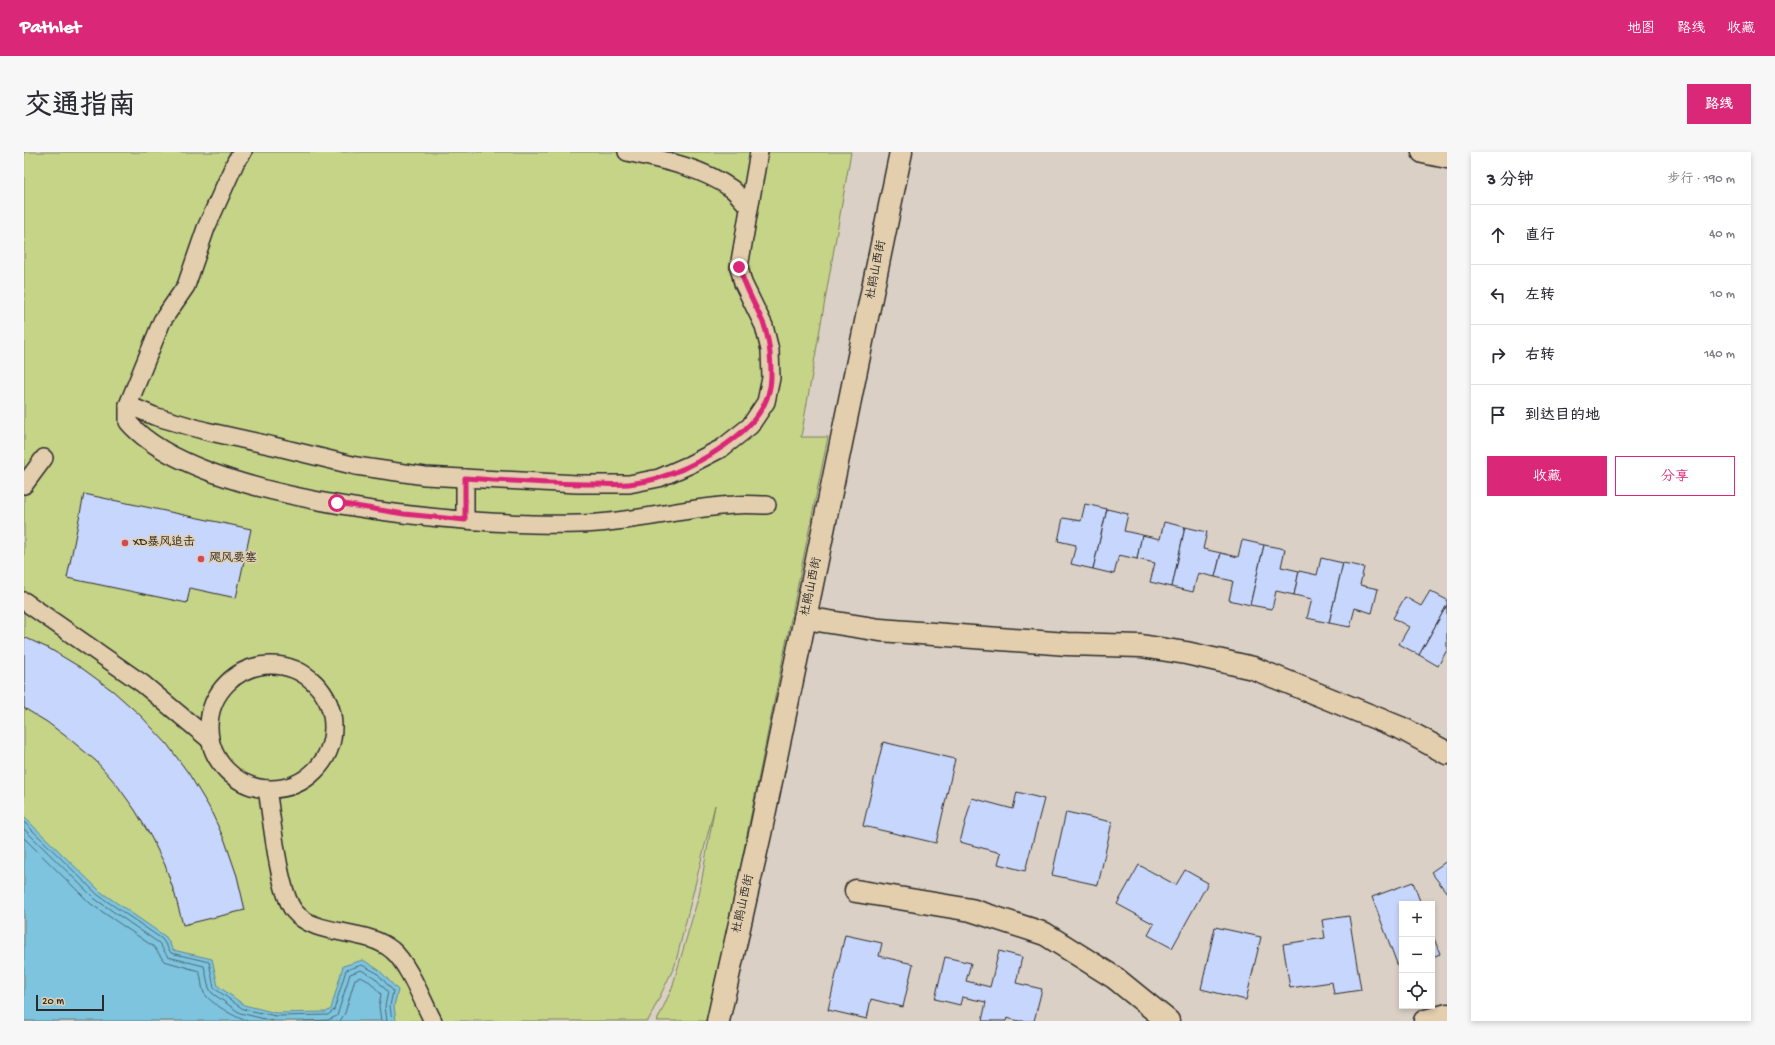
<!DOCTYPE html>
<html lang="zh">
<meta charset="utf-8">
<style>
body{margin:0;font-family:"Gochi Hand","LXGW WenKai TC",sans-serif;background:#f7f7f7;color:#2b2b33}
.controls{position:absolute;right:12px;bottom:12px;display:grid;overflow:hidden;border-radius:0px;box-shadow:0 2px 6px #0003}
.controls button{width:36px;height:36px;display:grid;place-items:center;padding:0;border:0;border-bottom:1px solid #e1e1e2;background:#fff;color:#2b2b33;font:20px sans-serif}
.scale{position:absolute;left:12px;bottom:10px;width:68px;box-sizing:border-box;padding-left:4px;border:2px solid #2b2b2b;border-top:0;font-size:11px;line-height:14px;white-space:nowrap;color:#2b2b2b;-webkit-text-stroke:3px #e3cead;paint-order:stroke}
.stop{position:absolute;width:12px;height:12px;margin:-9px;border:3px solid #db2777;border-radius:50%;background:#fff}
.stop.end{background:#db2777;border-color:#fff;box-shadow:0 1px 4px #0008}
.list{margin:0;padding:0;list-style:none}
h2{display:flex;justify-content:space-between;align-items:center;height:52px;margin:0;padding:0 16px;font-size:17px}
h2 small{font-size:13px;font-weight:400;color:#7c7c81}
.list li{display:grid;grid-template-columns:26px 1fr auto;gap:12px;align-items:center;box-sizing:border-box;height:60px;padding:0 16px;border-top:1px solid #e1e1e2}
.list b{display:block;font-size:15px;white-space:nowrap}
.list em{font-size:13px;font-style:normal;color:#7c7c81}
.actions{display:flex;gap:8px;padding:12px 16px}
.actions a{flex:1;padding:9px 0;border:1px solid #db2777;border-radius:0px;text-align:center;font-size:14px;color:#db2777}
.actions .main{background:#db2777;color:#fff}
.icon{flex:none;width:22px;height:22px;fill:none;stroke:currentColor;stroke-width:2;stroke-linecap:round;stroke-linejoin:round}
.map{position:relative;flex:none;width:1423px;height:869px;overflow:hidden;border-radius:0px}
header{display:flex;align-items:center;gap:24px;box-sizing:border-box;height:56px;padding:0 20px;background:#db2777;color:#fff}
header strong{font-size:19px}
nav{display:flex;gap:22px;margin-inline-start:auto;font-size:14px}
.intro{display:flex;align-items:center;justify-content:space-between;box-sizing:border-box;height:96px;padding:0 24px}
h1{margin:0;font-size:28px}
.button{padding:10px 18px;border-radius:0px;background:#db2777;color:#fff;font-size:14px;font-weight:700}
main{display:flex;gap:24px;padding:0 24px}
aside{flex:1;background:#fff;border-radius:0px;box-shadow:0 2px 6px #0003}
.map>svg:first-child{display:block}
.green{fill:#c6d488;stroke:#78805a}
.water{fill:#7ec4df;stroke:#5d8797}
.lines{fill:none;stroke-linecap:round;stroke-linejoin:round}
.shore{stroke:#4c6873;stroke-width:1}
.building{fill:#c7d6fd;stroke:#2b2b2b}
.pedestrian-casing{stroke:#2b2b2b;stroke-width:20}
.minor-casing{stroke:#2b2b2b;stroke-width:25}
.tertiary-casing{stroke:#2b2b2b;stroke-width:25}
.pedestrian{stroke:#e3cead;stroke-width:17}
.minor{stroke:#e3cead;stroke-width:22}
.tertiary{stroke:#e3cead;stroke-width:22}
.route{stroke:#db2777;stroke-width:5}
.poi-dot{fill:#d1495b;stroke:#e3cead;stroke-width:1.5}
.labels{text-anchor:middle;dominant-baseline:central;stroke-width:3;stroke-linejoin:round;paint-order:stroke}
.street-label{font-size:12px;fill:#2b2b2b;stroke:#e3cead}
.poi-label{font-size:12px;fill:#2b2b2b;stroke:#e3cead;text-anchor:start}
</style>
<header>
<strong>Pathlet</strong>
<nav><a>地图</a><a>路线</a><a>收藏</a></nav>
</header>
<div class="intro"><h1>交通指南</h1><a class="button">路线</a></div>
<main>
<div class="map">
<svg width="1423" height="869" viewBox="0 0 1423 869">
<rect width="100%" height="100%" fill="#dbd0c5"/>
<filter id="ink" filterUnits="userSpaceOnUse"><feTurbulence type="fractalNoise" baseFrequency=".025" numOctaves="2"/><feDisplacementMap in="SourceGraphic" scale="8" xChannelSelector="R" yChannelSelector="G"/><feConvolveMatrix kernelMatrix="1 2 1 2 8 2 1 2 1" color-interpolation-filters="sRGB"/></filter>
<g filter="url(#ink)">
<polygon class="green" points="0,0 827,0 777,285 804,285 685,869 633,869 648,836 675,743 691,653 651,813 624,869 0,869"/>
<polygon class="water" points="0,665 77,740 142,785 149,798 188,807 194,834 220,853 252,861 302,860 307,857 319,814 339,808 355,818 374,838 370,854 372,869 0,869"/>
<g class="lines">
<g class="shore">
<polyline points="0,670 74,743 138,787 147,801 185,810 190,836 219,857 252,864 304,863 310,858 322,818 338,813 353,821 369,839 366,854 368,869"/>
<polyline points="0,677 71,747 135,791 144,805 180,814 185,836 188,841 216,861 249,869"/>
<path d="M0 686 67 752 130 795 140 809 175 819C178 826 177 835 180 841 186 851 212 866 223 869"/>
<polyline points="280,869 304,868 313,864 326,822 337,818 350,825 364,840 361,854 363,869"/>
<polyline points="316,869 321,861 331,827 337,825 346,830 357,842 355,854 357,869"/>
</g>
</g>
<g class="building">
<polygon points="60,342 227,377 212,446 166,436 163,451 43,426"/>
<polygon points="1061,352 1083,357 1069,417 1047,412 1052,393 1034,389 1039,366 1057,369"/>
<polygon points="1083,357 1104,362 1100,379 1118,383 1113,407 1095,403 1090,422 1069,417"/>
<polygon points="1140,370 1161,375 1148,435 1126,430 1131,411 1113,407 1118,383 1136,387"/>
<polygon points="1161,375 1183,380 1179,397 1197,401 1191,425 1174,421 1169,440 1148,435"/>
<polygon points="1218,388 1240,393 1226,453 1205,448 1209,429 1191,425 1197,401 1214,405"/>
<polygon points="1240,393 1261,397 1257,415 1275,419 1270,443 1252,439 1248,457 1226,453"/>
<polygon points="1297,406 1319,411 1305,471 1283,466 1288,447 1270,443 1275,419 1293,423"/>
<polygon points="1319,411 1340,415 1336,433 1354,437 1348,461 1331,456 1326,475 1305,471"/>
<polygon points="1406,439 1423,448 1423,453 1395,503 1375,492 1385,475 1369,466 1381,445 1397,454"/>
<polygon points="1423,453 1423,498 1414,514 1395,503"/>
<polygon points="0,485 26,497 59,517 89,539 117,564 143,592 165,622 185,655 201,689 213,724 221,758 159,773 151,743 141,713 127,685 111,658 93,633 72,609 48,589 23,570 0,556"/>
<polygon points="859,590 931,607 912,691 839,674"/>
<polygon points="993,640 1020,647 1001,719 974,712 977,701 936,690 948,646 989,657"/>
<polygon points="1042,660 1088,670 1074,733 1028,723"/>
<polygon points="1423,709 1423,741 1407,720"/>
<polygon points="1115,713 1152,733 1161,718 1184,731 1148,796 1124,783 1130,772 1093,752"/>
<polygon points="1389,730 1397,752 1378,752 1378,816 1375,817 1348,745"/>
<polygon points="1325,764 1337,838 1310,842 1308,830 1266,836 1259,792 1301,786 1298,768"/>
<polygon points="1191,775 1237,785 1222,848 1177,837"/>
<polygon points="1408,781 1416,802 1408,805"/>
<polygon points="821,783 858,791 855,804 889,812 879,855 847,847 843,867 804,858"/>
<polygon points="975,799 998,805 992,831 1018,837 1010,869 995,869 983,866 982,869 958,869 962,850 938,845 936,853 911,847 921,805 947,811 942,829 966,835"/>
</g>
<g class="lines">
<g class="pedestrian-casing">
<g id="pedestrian">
<path d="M219 0 212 9 182 76 162 134 138 169 104 253V270C174 352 449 375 555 372 607 371 658 356 710 353 721 352 732 353 743 353"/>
<path d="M603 0C639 8 677 15 708 37 714 42 719 49 725 55"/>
<polyline points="104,253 130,264 182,279 254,295 332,314 401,324 553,332 605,332 635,326 665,313 698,296 726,274 742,250 747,226 746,198 740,174 719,131 715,115 735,0"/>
<polyline points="441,326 441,368"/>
<polyline points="0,333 20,306"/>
<polyline points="0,449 119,532 186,588"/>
<circle cx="247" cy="575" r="62"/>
<path d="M243 637C248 666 254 738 270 759 292 786 341 775 368 798 384 811 399 850 409 869"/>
</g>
</g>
<g class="minor-casing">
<g id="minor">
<polyline points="1399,0 1423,5"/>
<polyline points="781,466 856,478 1043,492 1117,494 1162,501 1229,516 1379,577 1423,601"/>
<polyline points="832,739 947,758 1021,782 1091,826 1144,869"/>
<polyline points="1401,869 1423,863"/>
</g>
</g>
<g class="tertiary-casing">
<polyline id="tertiary" points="694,869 736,682 781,466 877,0"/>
</g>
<use href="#pedestrian" class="pedestrian"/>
<use href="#minor" class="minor"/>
<use href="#tertiary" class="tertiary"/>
</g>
</g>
<g class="lines" filter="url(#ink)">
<path class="route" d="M313 351 380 362 441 368V326C484 329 526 332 569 332 581 332 593 333 605 332 643 328 683 308 712 285 731 270 747 249 747 224 747 208 746 189 740 173 732 153 721 136 715 115"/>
</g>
<g class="poi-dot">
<circle cx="101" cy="391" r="4"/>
<circle cx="177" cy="407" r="4"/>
</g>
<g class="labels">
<g class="street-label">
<text transform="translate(853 118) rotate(-79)">杜鹃山西街</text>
<text transform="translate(788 435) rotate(-78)">杜鹃山西街</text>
<text transform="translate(720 752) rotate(-77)">杜鹃山西街</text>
</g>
<g class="poi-label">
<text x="109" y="391">XD暴风追击</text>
<text x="185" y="407">飓风要塞</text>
</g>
</g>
</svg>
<div class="controls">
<button>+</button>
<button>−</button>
<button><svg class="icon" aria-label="locate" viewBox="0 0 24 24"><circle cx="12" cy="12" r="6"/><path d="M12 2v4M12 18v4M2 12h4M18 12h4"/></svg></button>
</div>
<div class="scale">20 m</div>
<div class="stop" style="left:313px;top:351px"></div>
<div class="stop end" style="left:715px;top:115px"></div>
</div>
<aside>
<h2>3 分钟<small>步行 · 190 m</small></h2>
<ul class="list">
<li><svg class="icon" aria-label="ahead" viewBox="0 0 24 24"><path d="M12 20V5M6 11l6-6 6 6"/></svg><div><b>直行</b></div><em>40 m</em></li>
<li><svg class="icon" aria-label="left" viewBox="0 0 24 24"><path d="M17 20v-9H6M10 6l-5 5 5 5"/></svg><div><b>左转</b></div><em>10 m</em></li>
<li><svg class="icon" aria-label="right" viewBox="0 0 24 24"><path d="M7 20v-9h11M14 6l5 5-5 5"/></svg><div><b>右转</b></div><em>140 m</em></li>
<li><svg class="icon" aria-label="arrive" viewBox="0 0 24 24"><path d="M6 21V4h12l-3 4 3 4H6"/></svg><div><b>到达目的地</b></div></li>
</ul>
<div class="actions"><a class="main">收藏</a><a>分享</a></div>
</aside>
</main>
